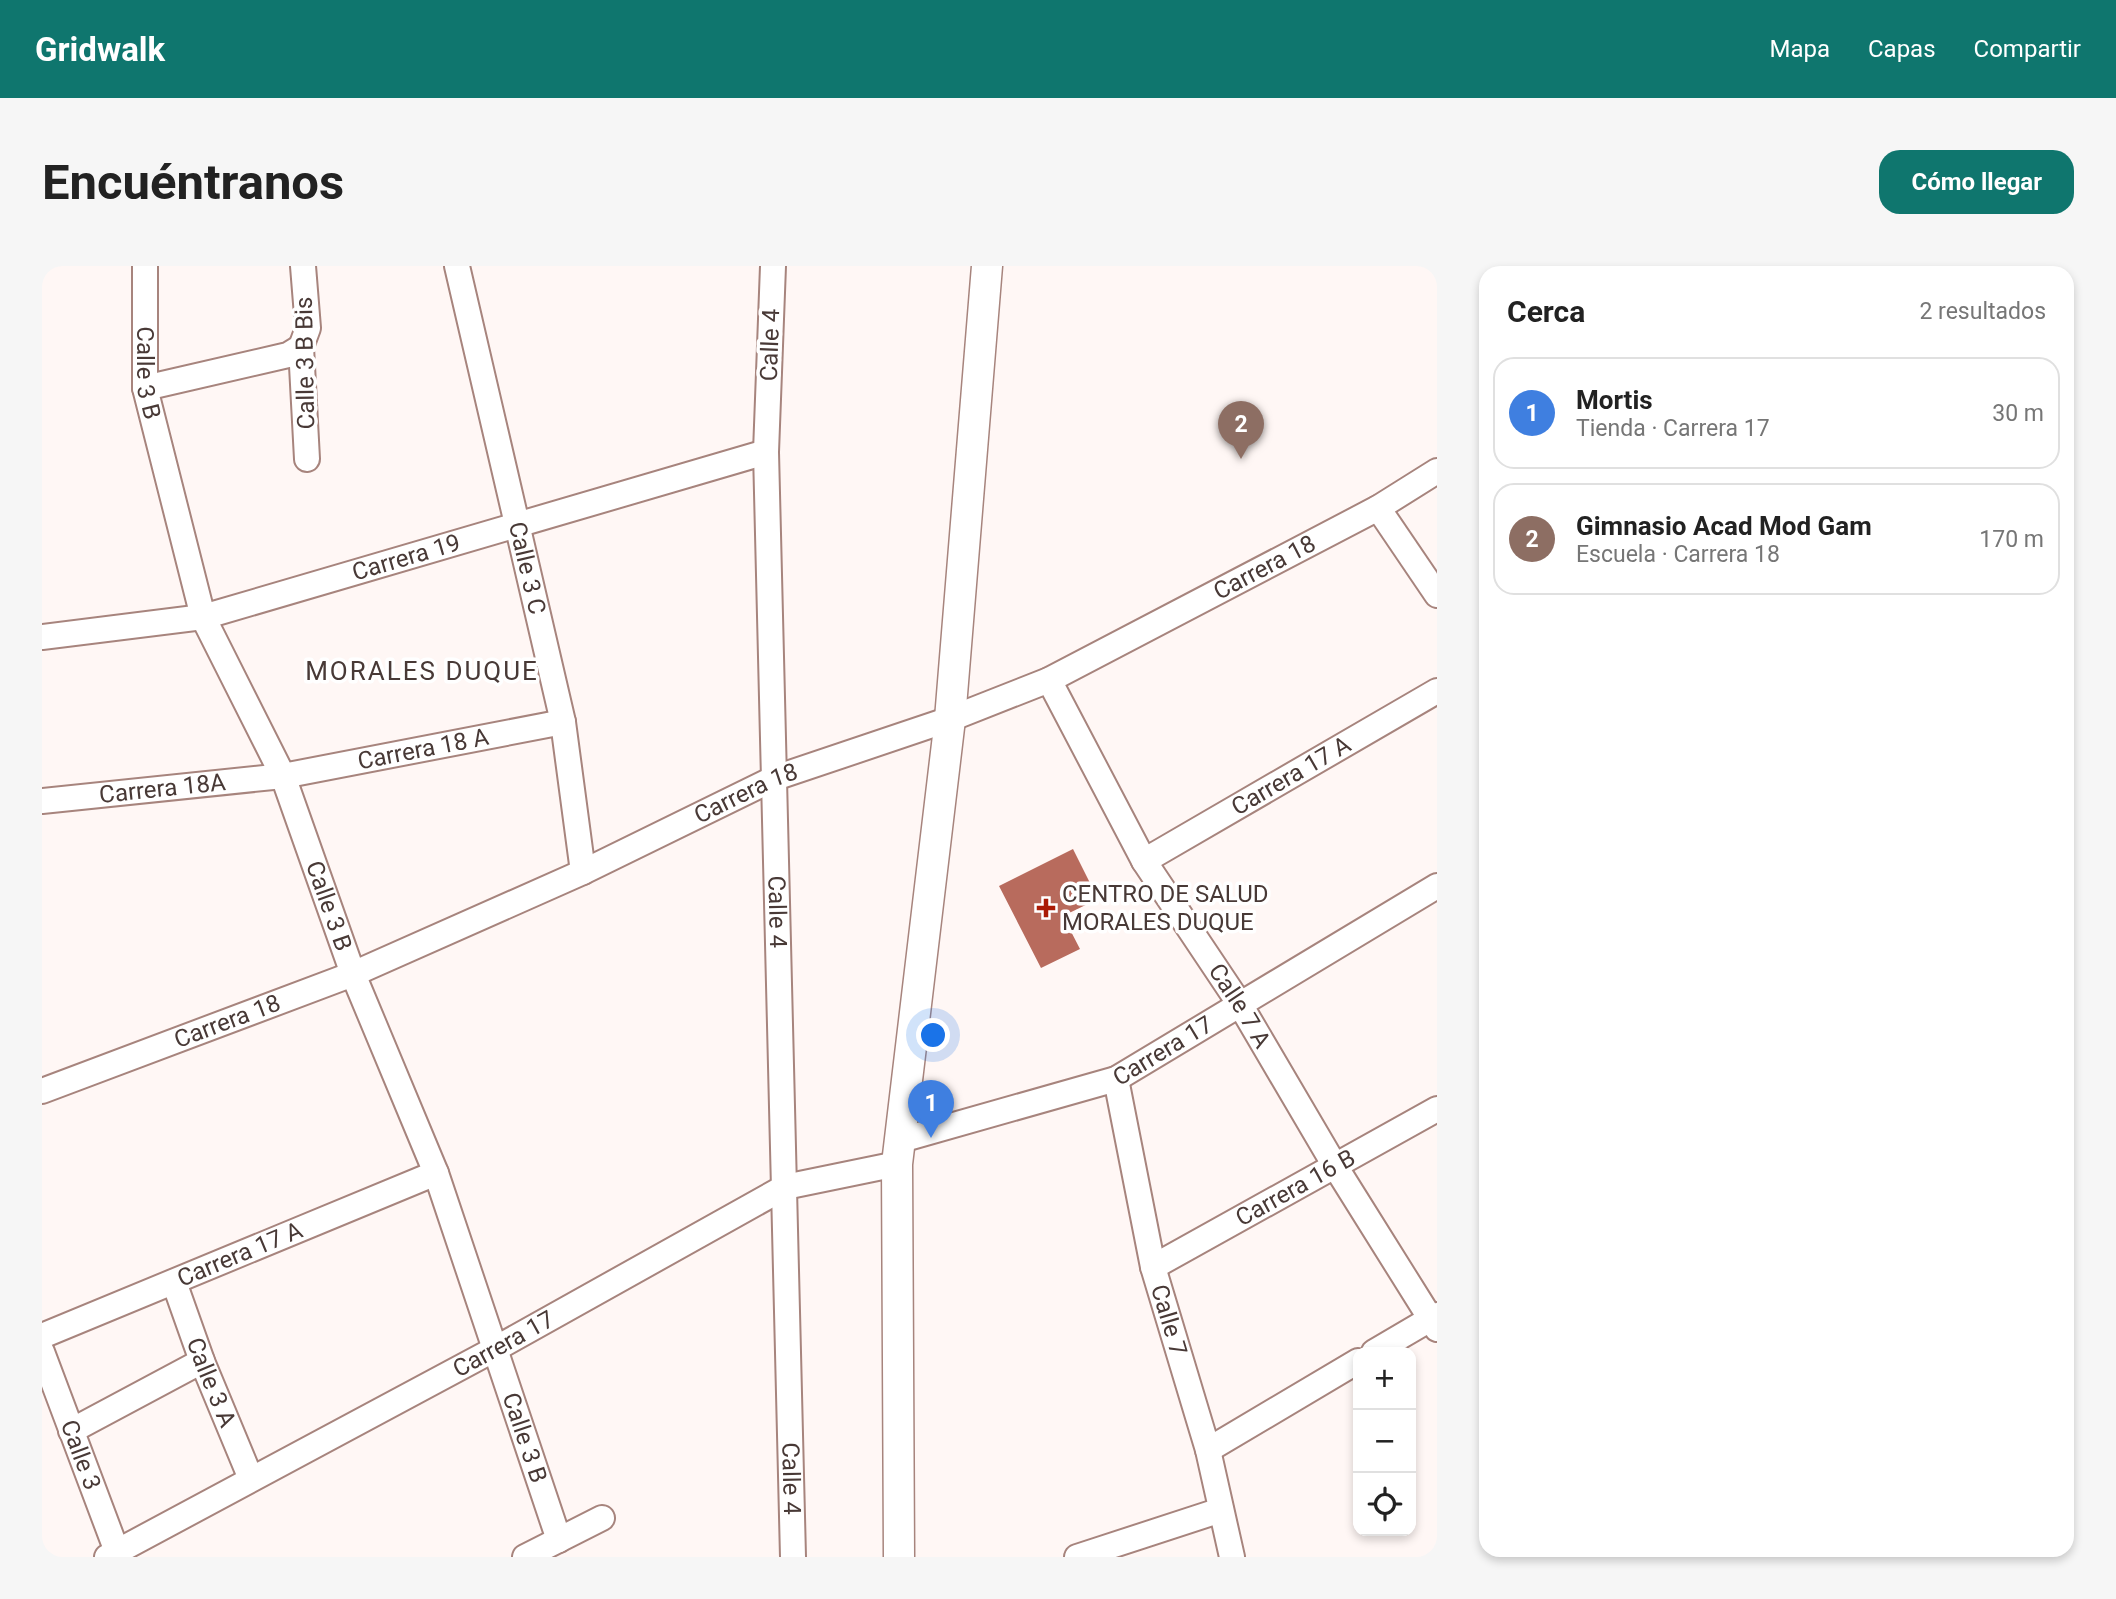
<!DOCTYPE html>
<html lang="es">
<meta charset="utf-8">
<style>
body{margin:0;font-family:Roboto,sans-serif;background:#f6f6f6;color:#222}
.controls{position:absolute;right:21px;bottom:21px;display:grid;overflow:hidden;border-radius:14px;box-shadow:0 4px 10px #0003}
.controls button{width:63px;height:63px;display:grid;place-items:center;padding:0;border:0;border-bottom:2px solid #e0e0e0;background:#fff;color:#222;font:35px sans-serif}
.you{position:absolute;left:892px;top:770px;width:24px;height:24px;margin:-18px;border:5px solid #fff;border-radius:50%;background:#1a73e8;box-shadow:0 0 0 10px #1a73e833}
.badge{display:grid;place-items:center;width:46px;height:46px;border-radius:50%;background:#0f766e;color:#fff;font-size:23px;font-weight:700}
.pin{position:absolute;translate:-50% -58px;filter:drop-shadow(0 2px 4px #0008)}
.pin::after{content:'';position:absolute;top:37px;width:24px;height:21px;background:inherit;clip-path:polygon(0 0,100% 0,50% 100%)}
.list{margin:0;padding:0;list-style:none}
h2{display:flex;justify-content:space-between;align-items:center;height:91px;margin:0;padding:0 28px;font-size:30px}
h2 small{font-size:23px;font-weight:400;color:#767676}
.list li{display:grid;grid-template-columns:46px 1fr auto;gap:21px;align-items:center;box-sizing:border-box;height:112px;margin:0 14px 14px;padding:0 14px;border:2px solid #e0e0e0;border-radius:21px}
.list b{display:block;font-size:26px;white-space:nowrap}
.list p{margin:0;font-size:23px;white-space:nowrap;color:#767676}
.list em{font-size:23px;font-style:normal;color:#767676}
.icon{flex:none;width:38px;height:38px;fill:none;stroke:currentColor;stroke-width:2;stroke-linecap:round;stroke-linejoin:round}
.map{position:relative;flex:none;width:1395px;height:1291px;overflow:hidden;border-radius:21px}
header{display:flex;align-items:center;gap:42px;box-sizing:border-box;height:98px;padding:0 35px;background:#0f766e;color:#fff}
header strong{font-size:33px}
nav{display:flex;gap:38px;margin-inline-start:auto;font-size:24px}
.intro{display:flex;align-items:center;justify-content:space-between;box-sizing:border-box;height:168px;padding:0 42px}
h1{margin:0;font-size:49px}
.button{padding:18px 32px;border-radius:21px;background:#0f766e;color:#fff;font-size:24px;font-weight:700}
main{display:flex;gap:42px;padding:0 42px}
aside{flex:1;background:#fff;border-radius:21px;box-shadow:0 4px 10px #0003}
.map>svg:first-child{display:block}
.building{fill:#b86b5d}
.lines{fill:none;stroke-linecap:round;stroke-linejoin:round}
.minor-casing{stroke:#a7847d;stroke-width:28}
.tertiary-casing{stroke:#a7847d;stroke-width:33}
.minor{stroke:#fff;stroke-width:24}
.tertiary{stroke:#fff;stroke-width:30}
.poi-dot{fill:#aa1b06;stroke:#fff;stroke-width:2.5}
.labels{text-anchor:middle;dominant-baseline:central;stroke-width:7;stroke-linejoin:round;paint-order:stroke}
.street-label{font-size:24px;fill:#483936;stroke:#fff}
.poi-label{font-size:24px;fill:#483936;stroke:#fff;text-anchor:start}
.neighbourhood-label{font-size:26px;letter-spacing:2px;fill:#483936;stroke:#fff}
</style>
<header>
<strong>Gridwalk</strong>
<nav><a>Mapa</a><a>Capas</a><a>Compartir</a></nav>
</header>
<div class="intro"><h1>Encuéntranos</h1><a class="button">Cómo llegar</a></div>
<main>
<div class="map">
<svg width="1395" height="1291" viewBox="0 0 1395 1291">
<rect width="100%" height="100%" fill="#fff7f5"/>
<polygon class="building" points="1031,583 1056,633 1021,650 1038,683 999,702 957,620"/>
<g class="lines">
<g class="minor-casing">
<g id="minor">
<path id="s1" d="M103 0V122L161 351 241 510 311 708 394 907 517 1274"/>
<polyline points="261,0 266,62 259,81 265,193"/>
<path id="s2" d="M415 0 521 456 541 606"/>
<path id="s3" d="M731 0 724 186 751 1291"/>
<polyline points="103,122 246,89 259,81"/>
<polyline points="1336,242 1395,329"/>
<path id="s4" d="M0 371 161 351 724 186"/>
<path id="s5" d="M1007 414 1102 595 1199 740 1293 900 1395 1063"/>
<path id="s6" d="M0 535 241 510 521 456"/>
<path id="s7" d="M1102 595 1395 425"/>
<path id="s8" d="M1074 813 1111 1001 1166 1184 1190 1291"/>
<path id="s9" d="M0 825 311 708 541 606 733 512 908 453 1007 414 1336 242 1395 205"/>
<path id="s10" d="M859 874 1074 813 1395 620"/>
<path id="s11" d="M1111 1001 1395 843"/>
<path id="s12" d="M132 1016 160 1095 209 1213"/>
<path id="s13" d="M0 1070 394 907"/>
<path id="s14" d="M0 1086 77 1291"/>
<polyline points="1332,1086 1395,1049"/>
<polyline points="29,1165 160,1095"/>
<polyline points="1166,1184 1316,1095"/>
<path id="s15" d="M65 1291 453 1083 743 921 855 898"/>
<polyline points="483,1291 560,1252"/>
<polyline points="1035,1291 1179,1244"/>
</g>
</g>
<g class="tertiary-casing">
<polyline id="tertiary" points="857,1291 855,898 908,453 945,0"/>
</g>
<use href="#minor" class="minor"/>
<use href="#tertiary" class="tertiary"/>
</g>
<path class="poi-dot" d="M1000.5 631.5h7v7h7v7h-7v7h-7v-7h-7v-7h7z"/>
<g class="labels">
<g class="street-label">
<text transform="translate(728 79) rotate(-88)">Calle 4</text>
<text transform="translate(263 97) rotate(-91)">Calle 3 B Bis</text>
<text stroke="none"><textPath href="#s1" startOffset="107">Calle 3 B</textPath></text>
<text stroke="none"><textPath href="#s4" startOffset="374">Carrera 19</textPath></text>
<text stroke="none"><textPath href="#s2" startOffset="310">Calle 3 C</textPath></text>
<text stroke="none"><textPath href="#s9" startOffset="1332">Carrera 18</textPath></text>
<text stroke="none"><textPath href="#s6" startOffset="385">Carrera 18 A</textPath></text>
<text stroke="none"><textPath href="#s7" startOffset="170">Carrera 17 A</textPath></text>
<text stroke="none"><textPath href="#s6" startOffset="121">Carrera 18A</textPath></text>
<text stroke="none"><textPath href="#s9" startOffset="765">Carrera 18</textPath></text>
<text stroke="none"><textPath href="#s1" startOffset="674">Calle 3 B</textPath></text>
<text stroke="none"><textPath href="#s3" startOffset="646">Calle 4</textPath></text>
<text stroke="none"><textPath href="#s5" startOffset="378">Calle 7 A</textPath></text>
<text stroke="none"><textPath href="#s9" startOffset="198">Carrera 18</textPath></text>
<text stroke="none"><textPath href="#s10" startOffset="278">Carrera 17</textPath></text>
<text stroke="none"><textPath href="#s11" startOffset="163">Carrera 16 B</textPath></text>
<text stroke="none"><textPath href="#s13" startOffset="214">Carrera 17 A</textPath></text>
<text stroke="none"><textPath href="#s8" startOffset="247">Calle 7</textPath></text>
<text stroke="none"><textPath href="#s15" startOffset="450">Carrera 17</textPath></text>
<text stroke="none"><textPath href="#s12" startOffset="107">Calle 3 A</textPath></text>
<text stroke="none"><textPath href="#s1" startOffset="1241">Calle 3 B</textPath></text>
<text stroke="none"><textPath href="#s14" startOffset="110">Calle 3</textPath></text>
<text stroke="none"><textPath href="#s3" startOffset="1213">Calle 4</textPath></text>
</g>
<g class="poi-label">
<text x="1020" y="628">CENTRO DE SALUD<tspan x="1020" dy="28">MORALES DUQUE</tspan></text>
</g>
<g class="neighbourhood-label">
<text x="380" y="405">MORALES DUQUE</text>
</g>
</g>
</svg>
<div class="controls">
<button>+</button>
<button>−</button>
<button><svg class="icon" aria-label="locate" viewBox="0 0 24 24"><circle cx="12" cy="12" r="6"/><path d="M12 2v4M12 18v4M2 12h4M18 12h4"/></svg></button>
</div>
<div class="you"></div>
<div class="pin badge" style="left:889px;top:872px;background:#3f7fe0">1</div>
<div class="pin badge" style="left:1199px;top:193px;background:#8d6e63">2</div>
</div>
<aside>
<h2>Cerca<small>2 resultados</small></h2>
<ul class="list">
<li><span class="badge" style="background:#3f7fe0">1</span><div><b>Mortis</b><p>Tienda · Carrera 17</p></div><em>30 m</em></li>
<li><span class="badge" style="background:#8d6e63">2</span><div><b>Gimnasio Acad Mod Gam</b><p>Escuela · Carrera 18</p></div><em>170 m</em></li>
</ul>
</aside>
</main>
